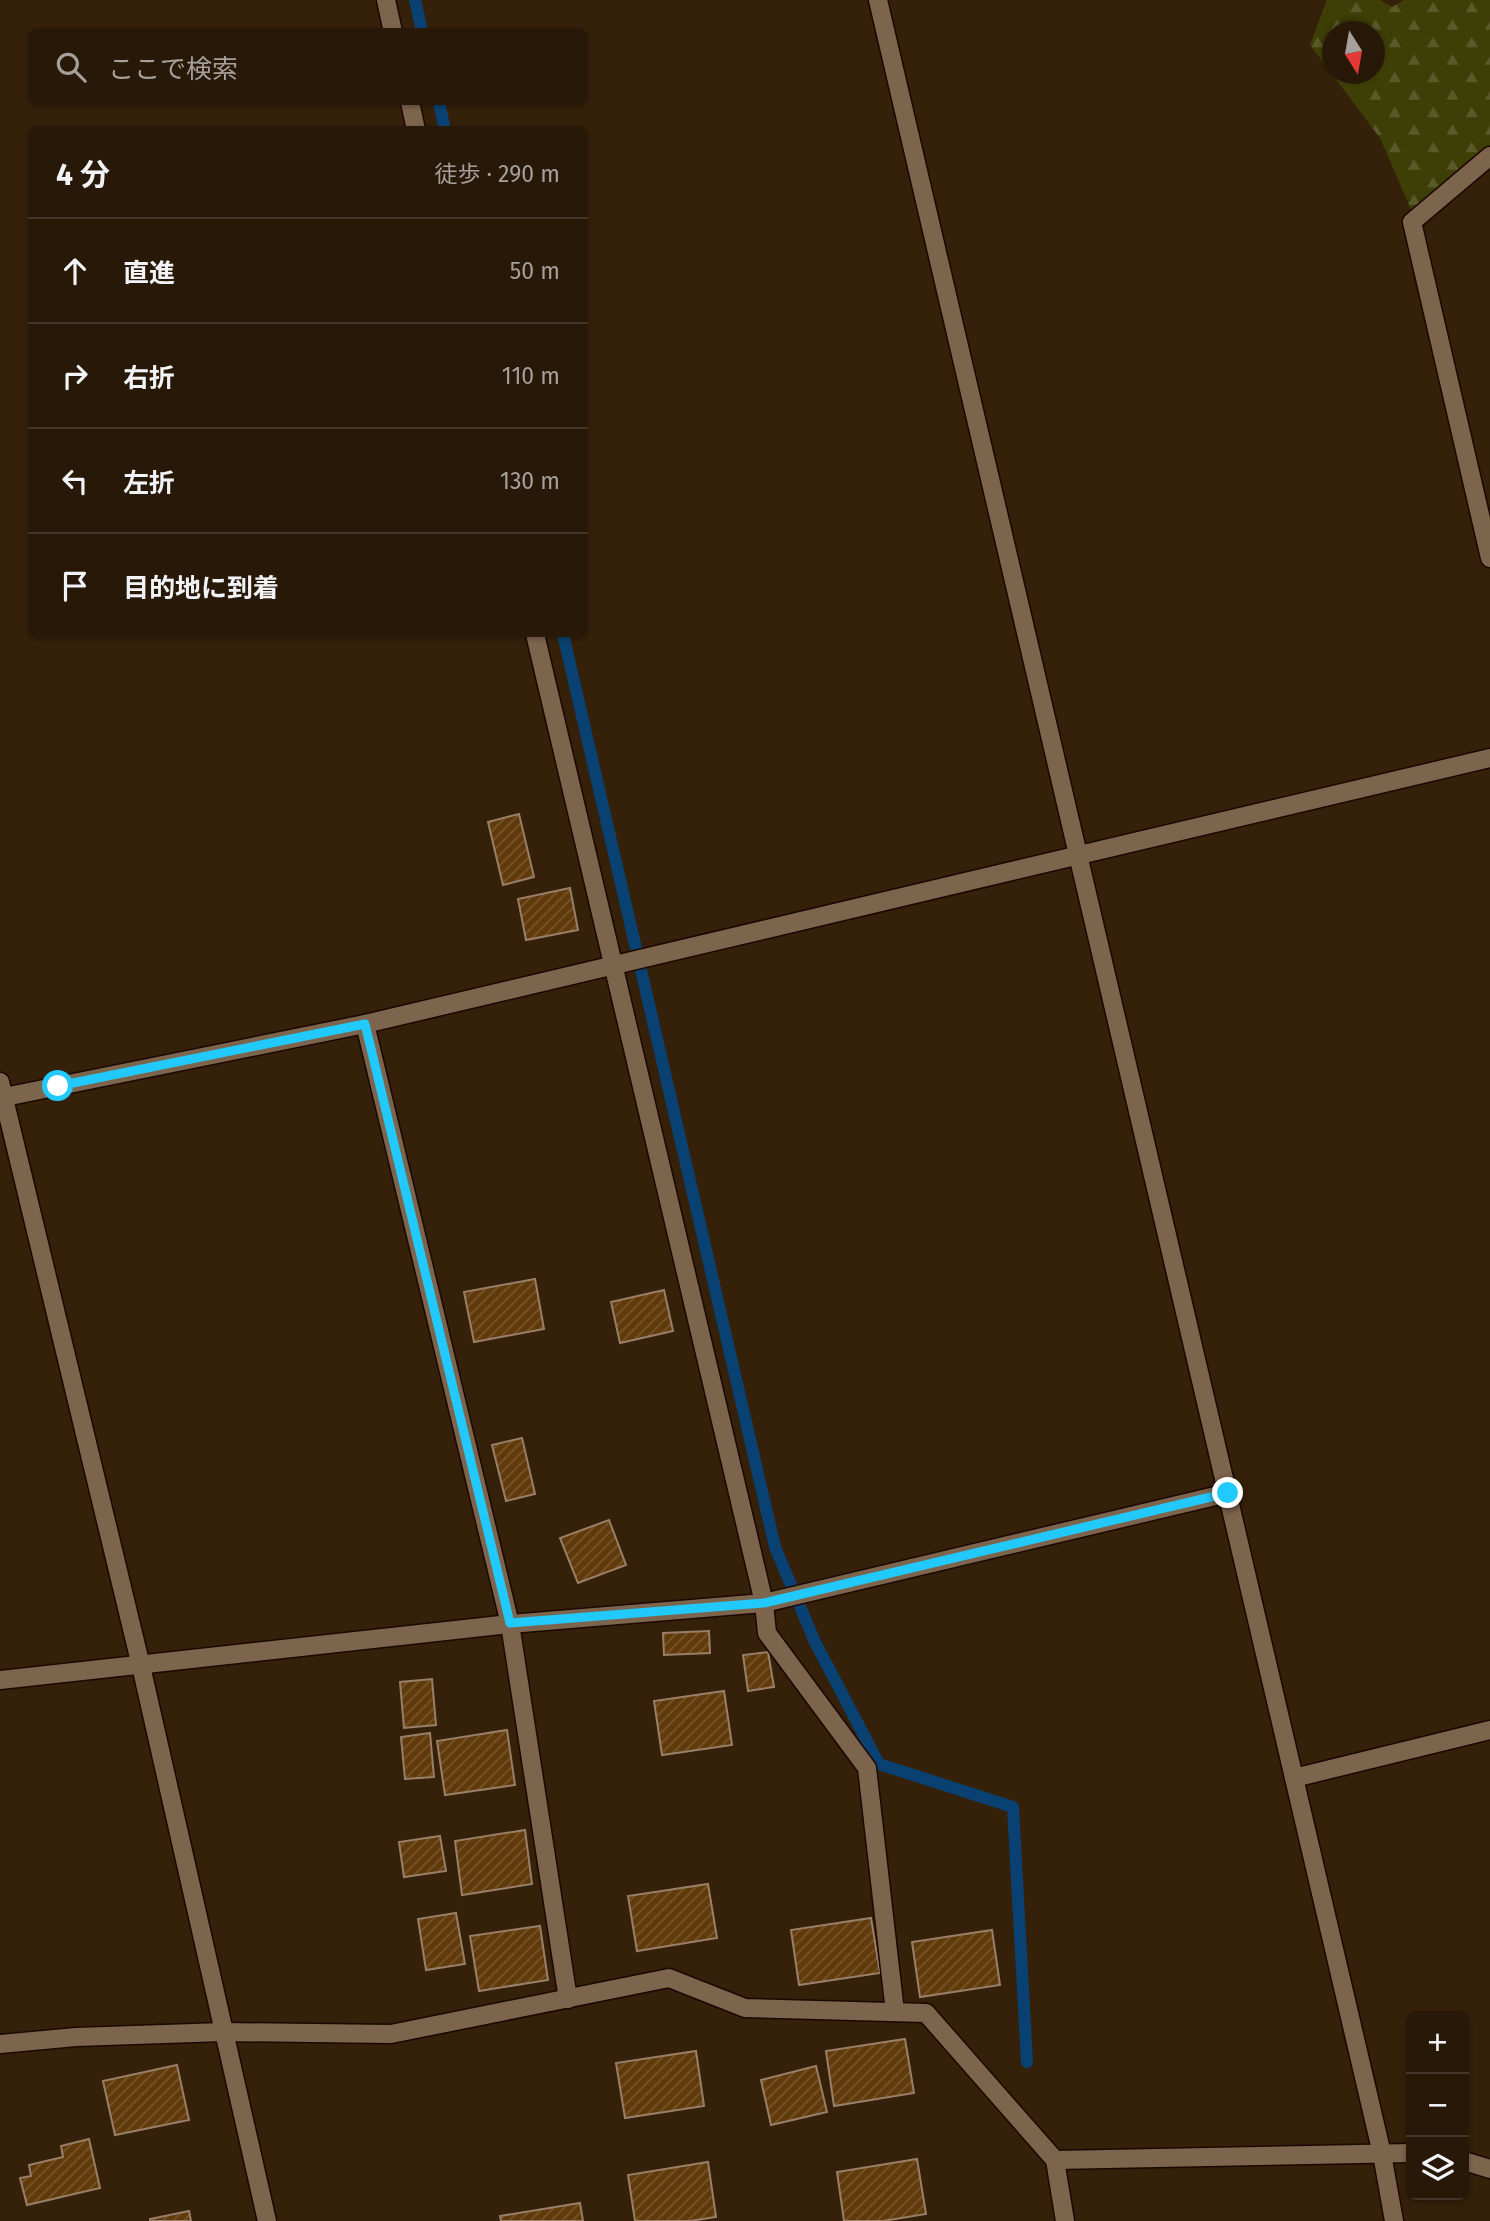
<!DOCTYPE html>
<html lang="ja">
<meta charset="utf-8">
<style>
body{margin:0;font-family:"Fira Sans","Noto Sans JP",sans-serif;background:#302112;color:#f1f3f6}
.controls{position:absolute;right:21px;bottom:21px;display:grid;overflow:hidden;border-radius:10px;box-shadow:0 2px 5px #0004}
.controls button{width:63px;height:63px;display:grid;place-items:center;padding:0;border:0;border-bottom:2px solid #443729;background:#281808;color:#f1f3f6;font:35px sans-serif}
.compass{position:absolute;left:1322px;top:21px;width:63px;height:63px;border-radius:50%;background:#281808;box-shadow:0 2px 5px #0004;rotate:169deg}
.stop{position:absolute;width:21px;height:21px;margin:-16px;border:5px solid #21c9fd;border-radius:50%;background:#fff}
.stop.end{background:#21c9fd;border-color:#fff;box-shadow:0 2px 7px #0008}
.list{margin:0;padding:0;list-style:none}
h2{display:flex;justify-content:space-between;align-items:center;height:91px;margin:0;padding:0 28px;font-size:30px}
h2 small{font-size:23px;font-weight:400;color:#a5a09c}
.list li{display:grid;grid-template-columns:46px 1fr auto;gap:21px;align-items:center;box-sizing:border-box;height:105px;padding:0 28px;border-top:2px solid #443729}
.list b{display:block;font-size:26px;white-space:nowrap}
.list em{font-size:23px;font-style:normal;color:#a5a09c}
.icon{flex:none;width:38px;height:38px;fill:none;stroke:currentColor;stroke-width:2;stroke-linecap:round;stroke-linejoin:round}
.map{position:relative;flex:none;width:1490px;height:2221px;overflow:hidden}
.search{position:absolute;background:#281808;box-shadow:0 2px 5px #0004;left:28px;top:28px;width:560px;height:77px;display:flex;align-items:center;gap:18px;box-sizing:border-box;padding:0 24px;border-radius:10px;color:#a5a09c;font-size:26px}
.panel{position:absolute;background:#281808;box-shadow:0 2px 5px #0004;left:28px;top:126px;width:560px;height:511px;border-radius:10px}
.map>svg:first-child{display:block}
.forest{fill:url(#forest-firs);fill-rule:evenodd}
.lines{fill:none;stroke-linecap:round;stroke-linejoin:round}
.stream{stroke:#094272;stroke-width:12}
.building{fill:url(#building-hatch);stroke:#997f67;stroke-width:2}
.street-casing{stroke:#1c0800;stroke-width:21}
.secondary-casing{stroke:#1c0800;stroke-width:21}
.street{stroke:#7d644d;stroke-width:18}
.secondary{stroke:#7d644d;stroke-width:18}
.route{stroke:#21c9fd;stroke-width:9}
</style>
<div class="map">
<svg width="1490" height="2221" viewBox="0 0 1490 2221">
<defs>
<pattern id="forest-firs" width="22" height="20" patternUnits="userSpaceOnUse" patternTransform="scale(1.75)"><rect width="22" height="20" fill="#3e3e07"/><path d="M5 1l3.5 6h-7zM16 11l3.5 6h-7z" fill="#5a592a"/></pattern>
<pattern id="building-hatch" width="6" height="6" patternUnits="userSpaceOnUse" patternTransform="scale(1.75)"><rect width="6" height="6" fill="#603a0a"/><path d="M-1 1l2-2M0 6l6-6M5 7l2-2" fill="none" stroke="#76552c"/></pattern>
</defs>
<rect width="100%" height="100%" fill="#35200a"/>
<path class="forest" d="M1327 0H1380L1392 7 1404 0H1490V163L1415 219 1380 138 1310 45ZM1332 32H1374V74H1332Z"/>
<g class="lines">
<g class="stream">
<polyline points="415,0 422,32"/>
<polyline points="439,102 445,130"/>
<polyline points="563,634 775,1547 815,1642 879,1764 1013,1807 1027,2062"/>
</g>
</g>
<g class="building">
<polygon points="519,814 534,877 503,885 488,822"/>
<polygon points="570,888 578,930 526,940 518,899"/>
<polygon points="535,1279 544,1329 474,1342 464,1292"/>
<polygon points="664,1290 673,1331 620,1343 611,1302"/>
<polygon points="522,1438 535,1494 506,1501 492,1445"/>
<polygon points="609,1520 626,1565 578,1583 560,1538"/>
<polygon points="709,1631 710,1653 664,1655 663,1633"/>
<polygon points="768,1652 774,1687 748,1691 743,1655"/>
<polygon points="432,1679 436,1725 404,1728 400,1682"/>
<polygon points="724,1691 732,1745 662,1755 654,1701"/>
<polygon points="507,1730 515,1785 445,1795 437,1741"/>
<polygon points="430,1733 434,1777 405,1779 401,1737"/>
<polygon points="525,1830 532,1884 462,1895 455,1841"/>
<polygon points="440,1836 446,1871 404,1877 399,1842"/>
<polygon points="708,1884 717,1938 637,1951 628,1896"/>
<polygon points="456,1913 465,1964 426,1970 418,1919"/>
<polygon points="871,1918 880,1973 799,1985 791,1930"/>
<polygon points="540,1926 548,1980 479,1991 470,1936"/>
<polygon points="992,1930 1000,1985 920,1997 912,1942"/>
<polygon points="905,2039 914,2093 834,2106 826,2051"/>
<polygon points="696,2051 704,2106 625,2118 616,2063"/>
<polygon points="177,2065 189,2120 115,2135 103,2081"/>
<polygon points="816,2066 827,2112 771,2125 761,2080"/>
<polygon points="89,2139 100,2188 27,2205 20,2178 31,2176 29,2165 63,2157 61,2146"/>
<polygon points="917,2159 926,2214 883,2221 844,2221 837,2172"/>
<polygon points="708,2162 716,2217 690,2221 635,2221 628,2175"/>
<polygon points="580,2203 583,2221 501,2221 500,2216"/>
<polygon points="189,2211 191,2221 150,2221 150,2219"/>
</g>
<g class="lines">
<g class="street-casing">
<g id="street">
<polyline points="386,0 393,32"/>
<polyline points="878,0 1382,2154 1394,2221"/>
<polyline points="410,102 416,130"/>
<polyline points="1490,156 1412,222 1490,558"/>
<polyline points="535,634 764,1603 767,1633 867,1768 895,2012"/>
<polyline points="365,1024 510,1624 568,1999"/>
<polyline points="0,1098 365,1024 1490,758"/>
<polyline points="0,1680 510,1624 764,1603 1228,1493"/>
<polyline points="1294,1778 1490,1730"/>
<polyline points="0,2044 76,2037 223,2032 391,2034 669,1978 745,2008 926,2013 1055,2160 1065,2221"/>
<polyline points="1055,2160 1411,2153"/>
<polyline points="1464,2161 1490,2169"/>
</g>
</g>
<g class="secondary-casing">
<polyline id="secondary" points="0,1082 141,1666 267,2221"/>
</g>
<use href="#street" class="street"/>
<use href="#secondary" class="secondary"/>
</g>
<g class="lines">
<polyline class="route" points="58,1086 365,1024 510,1623 764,1603 1228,1493"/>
</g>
</svg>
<div class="controls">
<button>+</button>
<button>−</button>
<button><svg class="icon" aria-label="layers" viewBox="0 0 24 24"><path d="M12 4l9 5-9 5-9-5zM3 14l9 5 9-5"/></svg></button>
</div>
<svg class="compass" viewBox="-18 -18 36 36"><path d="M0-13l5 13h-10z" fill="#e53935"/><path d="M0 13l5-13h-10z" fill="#a5a09c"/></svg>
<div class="stop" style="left:58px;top:1086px"></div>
<div class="stop end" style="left:1228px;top:1493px"></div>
<div class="search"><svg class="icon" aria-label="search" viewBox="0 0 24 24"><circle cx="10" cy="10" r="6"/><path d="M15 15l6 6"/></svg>ここで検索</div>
<section class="panel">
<h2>4 分<small>徒歩 · 290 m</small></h2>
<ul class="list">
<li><svg class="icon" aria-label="ahead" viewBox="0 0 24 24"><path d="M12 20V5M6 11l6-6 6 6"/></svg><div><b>直進</b></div><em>50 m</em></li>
<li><svg class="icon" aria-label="right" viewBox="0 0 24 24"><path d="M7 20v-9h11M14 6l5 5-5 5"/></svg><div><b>右折</b></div><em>110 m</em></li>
<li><svg class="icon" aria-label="left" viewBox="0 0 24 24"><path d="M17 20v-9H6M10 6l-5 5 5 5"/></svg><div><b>左折</b></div><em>130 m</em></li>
<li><svg class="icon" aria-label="arrive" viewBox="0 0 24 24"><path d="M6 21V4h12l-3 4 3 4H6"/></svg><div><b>目的地に到着</b></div></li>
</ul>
</section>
</div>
